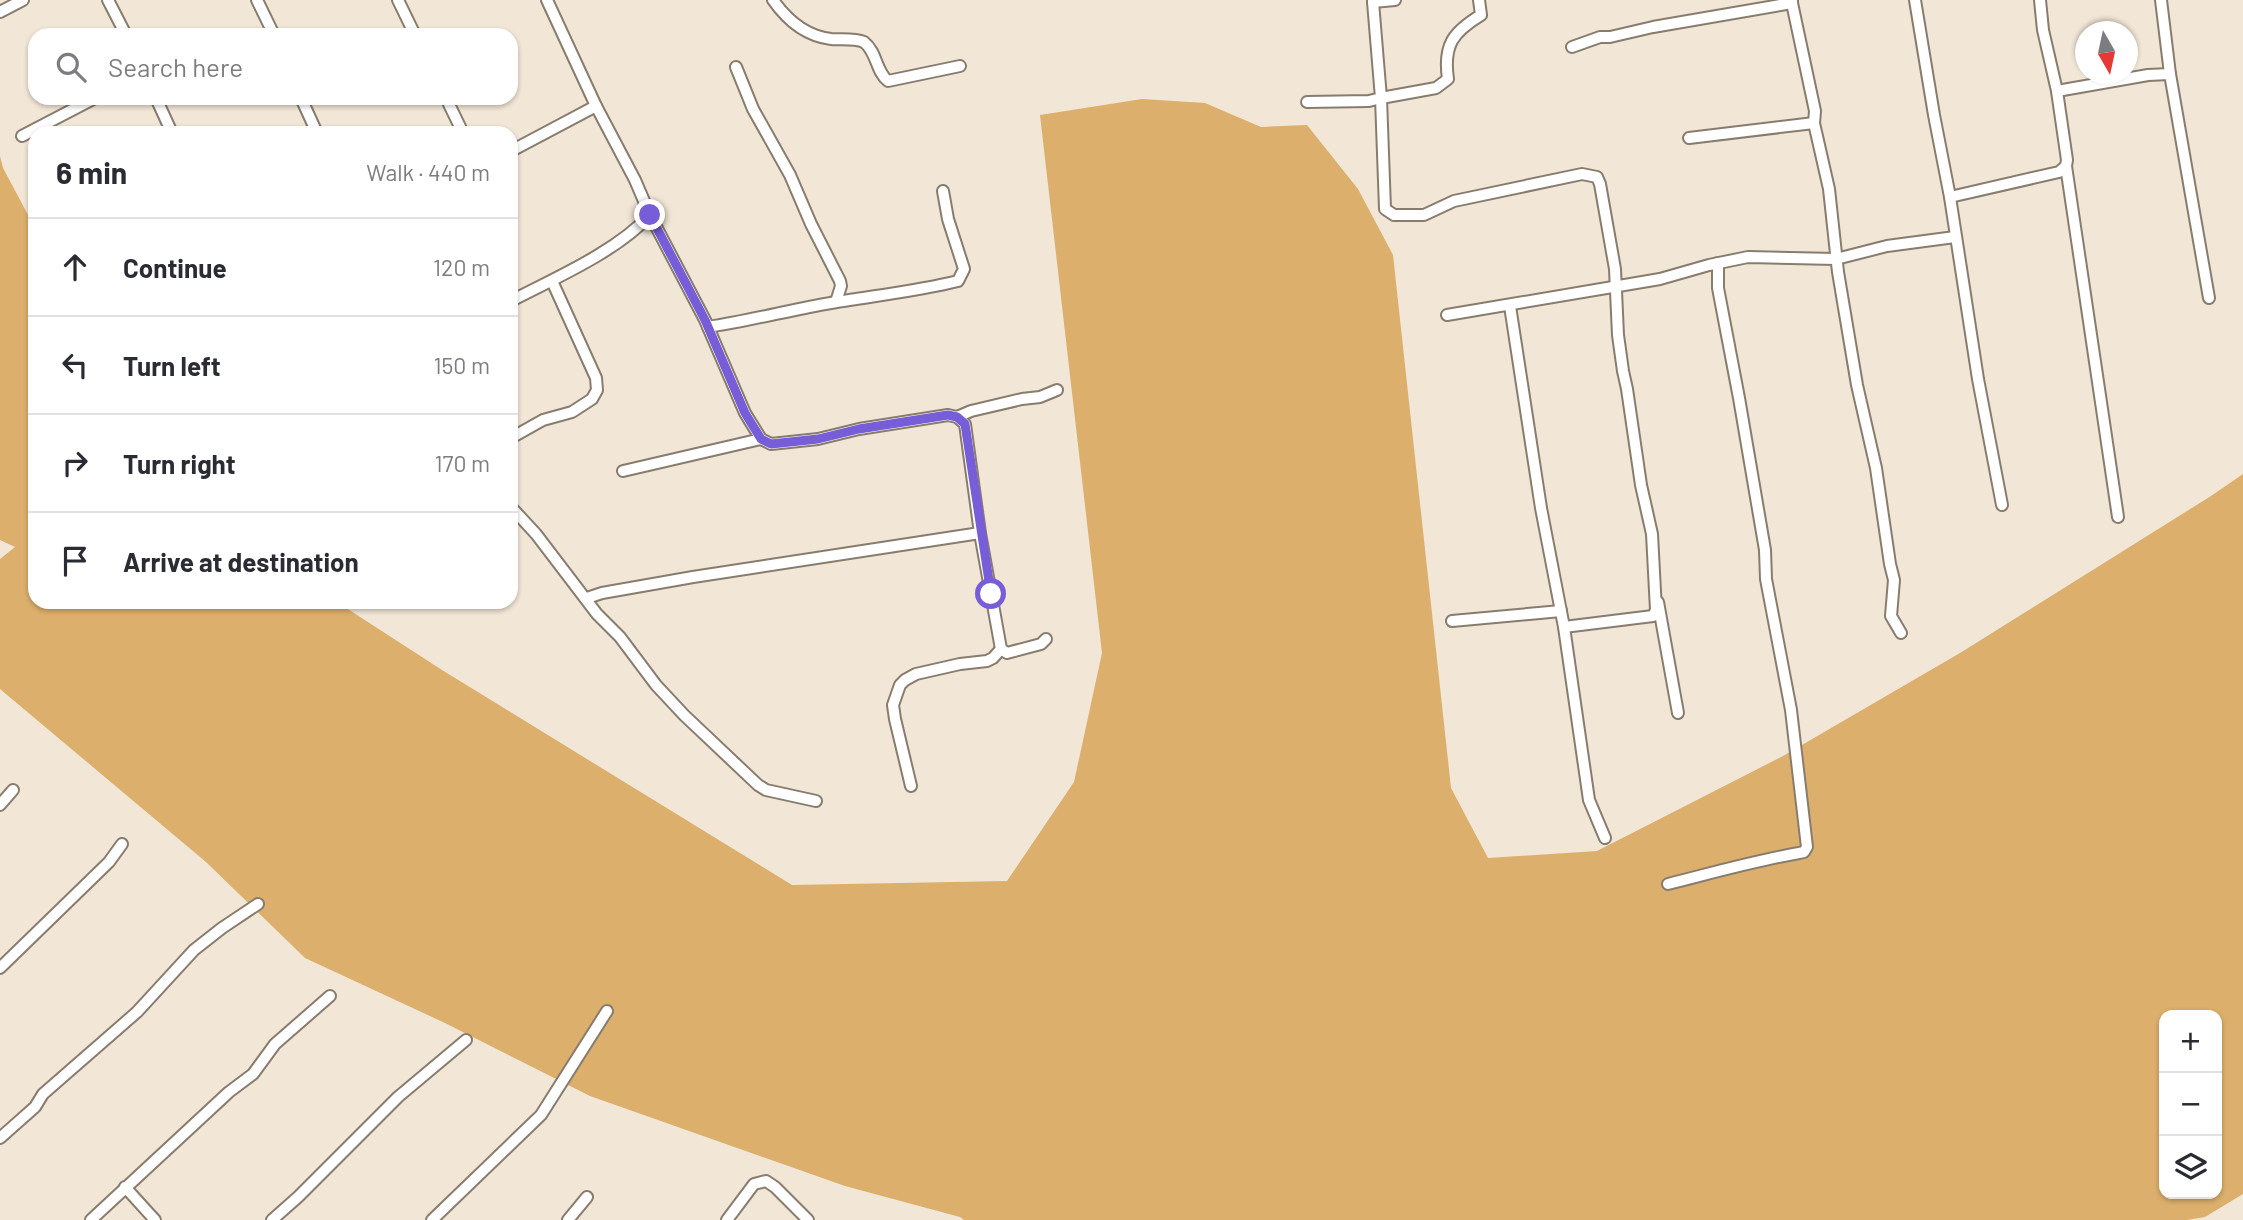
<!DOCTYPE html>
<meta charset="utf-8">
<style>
body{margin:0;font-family:Barlow,sans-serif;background:#f2f2f3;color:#2b2b33}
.controls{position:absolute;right:21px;bottom:21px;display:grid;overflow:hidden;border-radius:14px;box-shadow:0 2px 5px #0004}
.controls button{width:63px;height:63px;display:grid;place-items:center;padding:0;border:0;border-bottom:2px solid #e1e1e2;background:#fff;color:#2b2b33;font:35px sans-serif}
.compass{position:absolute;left:2075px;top:21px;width:63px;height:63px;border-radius:50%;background:#fff;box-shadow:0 2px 5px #0004;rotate:171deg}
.stop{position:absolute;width:21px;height:21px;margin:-16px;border:5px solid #775dd7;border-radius:50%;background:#fff}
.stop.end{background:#775dd7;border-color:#fff;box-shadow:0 2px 7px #0008}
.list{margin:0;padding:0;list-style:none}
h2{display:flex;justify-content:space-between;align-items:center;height:91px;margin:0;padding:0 28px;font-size:30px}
h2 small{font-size:23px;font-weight:400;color:#7c7c81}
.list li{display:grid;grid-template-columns:46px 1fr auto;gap:21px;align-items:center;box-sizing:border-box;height:98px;padding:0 28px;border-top:2px solid #e1e1e2}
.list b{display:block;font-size:26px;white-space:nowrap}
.list em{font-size:23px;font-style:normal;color:#7c7c81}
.icon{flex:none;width:38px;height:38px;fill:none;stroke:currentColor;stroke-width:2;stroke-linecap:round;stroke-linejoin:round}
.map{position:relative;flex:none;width:2243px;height:1220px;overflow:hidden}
.search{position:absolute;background:#fff;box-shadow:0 2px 5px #0004;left:28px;top:28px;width:490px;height:77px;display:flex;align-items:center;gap:18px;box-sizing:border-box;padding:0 24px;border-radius:21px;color:#7c7c81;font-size:26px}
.panel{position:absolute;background:#fff;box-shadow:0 2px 5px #0004;left:28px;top:126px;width:490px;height:483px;border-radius:21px}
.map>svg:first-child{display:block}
.green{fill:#dcaf6c;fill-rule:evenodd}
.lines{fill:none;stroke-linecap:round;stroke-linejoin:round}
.street-casing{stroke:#877c6e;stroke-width:14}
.street{stroke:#fff;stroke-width:10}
.route{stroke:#775dd7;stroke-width:9}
</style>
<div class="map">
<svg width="2243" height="1220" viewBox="0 0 2243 1220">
<rect width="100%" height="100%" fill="#f2e6d6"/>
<path class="green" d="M1142 99 1205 103 1261 127 1307 125 1358 189 1393 255 1451 788 1488 858 1597 851 1783 756 1960 653 2211 496 2243 474V1194L2205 1217 2187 1220H964L960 1217 845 1186 590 1096 445 1023 305 958 206 862 0 689V559L15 547 0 540V156L3 168 35 228V602H337L442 670 792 885 1007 881 1074 782 1102 653 1040 115ZM2164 1015H2217V1194H2164Z"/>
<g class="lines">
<g class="street-casing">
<g id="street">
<polyline points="108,0 126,35"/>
<polyline points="257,0 274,35"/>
<polyline points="398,0 415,35"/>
<polyline points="547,0 596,106 635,180 650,215 705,320 745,413 761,439 771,444 818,439 859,429 948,415 957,417 965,424 980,533 1001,649 1007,653 1041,644 1046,639"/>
<path d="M773 0C787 20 805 36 831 39 842 40 854 38 864 42 877 52 876 72 888 81L960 66"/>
<polyline points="1373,0 1373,2 1395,0"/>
<path d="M1479 0 1481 15C1453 32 1443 45 1448 79L1436 88 1381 98 1385 209 1394 215H1424L1454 201 1582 174 1597 177 1600 184 1615 269 1618 335 1623 371 1627 389 1641 485 1652 534 1656 610 1653 616 1564 627"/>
<polyline points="1915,0 1934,115 1950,197 1978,379 2002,505"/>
<polyline points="2161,0 2170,74 2209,298"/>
<polyline points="0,12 23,0"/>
<polyline points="1572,47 1600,37 1610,37 1653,27 1792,3 1792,0"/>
<polyline points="736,67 753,109 790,175 811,224 840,281 841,286 836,302"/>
<polyline points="2057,91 2148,75 2170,74"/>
<polyline points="156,98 172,133"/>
<polyline points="301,98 317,133"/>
<polyline points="446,98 463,133"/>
<polyline points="1307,102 1369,101 1381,98 1373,2"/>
<polyline points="1814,123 1829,189 1838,272 1857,385 1876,468 1890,564 1894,580 1891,616 1901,633"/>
<polyline points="22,136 95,98"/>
<polyline points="1689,138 1814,123 1815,111 1792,3"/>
<polyline points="511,151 596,106"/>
<polyline points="2066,166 2118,517"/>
<polyline points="1950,197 2059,172 2066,166 2067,160 2057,91 2043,30 2040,0"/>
<path d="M511 301C555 278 616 252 650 215"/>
<polyline points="1510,306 1541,508 1564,627 1589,800 1605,838"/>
<polyline points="1447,315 1660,279 1709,265 1748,257 1836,259 1887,246 1955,237"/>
<path d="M708 327C748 321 786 311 825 304 870 296 914 292 958 281L964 269 948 219 943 191"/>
<polyline points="957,417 971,411 1022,399 1040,397 1057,390"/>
<polyline points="511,438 543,420 572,412 592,399 597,390 596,378 552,281"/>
<polyline points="623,471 761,439"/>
<polyline points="511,507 536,534 597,614 620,637 656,685 684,715 758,785 766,790 816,801"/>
<polyline points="587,598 602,593 693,577 980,533"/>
<polyline points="1658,602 1678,713"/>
<polyline points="1452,621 1561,611"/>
<polyline points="911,786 895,719 893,705 900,685 905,680 916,674 960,664 987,661 993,658 1001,649"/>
<polyline points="0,805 13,790"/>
<path d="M1668 884C1712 873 1754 861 1799 853L1804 852 1807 847 1791 710 1766 579 1765 550 1739 398 1718 288V263"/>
<polyline points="0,968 109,862 122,844"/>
<polyline points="0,1138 35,1107 43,1094 137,1012 194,950 222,928 258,904"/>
<polyline points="125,1187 155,1220"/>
<polyline points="91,1220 229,1092 253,1074 275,1044 330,996"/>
<polyline points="272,1220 298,1197 398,1097 466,1040"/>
<polyline points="432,1220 541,1115 607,1011"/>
<polyline points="568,1220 587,1197"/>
<polyline points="727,1220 754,1184 766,1181 775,1187 808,1220"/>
</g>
</g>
<use href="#street" class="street"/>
</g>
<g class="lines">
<polyline class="route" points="650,215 705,320 745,413 761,439 771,444 818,439 859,429 948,415 957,417 965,424 991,594"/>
</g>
</svg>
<div class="controls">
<button>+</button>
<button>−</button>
<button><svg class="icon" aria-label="layers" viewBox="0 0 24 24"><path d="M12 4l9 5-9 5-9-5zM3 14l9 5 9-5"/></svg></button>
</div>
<svg class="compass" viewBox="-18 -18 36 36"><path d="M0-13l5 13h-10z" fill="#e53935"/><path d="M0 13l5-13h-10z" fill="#7c7c81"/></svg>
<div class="stop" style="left:991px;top:594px"></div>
<div class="stop end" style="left:650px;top:215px"></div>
<div class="search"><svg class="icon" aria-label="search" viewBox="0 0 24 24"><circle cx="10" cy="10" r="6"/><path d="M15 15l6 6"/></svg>Search here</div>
<section class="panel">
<h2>6 min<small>Walk · 440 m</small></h2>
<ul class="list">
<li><svg class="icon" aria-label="ahead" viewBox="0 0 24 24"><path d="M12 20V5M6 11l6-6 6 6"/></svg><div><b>Continue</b></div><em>120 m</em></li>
<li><svg class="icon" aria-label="left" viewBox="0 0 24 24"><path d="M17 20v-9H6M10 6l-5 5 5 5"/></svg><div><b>Turn left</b></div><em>150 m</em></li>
<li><svg class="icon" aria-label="right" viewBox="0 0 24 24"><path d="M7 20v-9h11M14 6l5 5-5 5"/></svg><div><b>Turn right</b></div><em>170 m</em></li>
<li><svg class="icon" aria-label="arrive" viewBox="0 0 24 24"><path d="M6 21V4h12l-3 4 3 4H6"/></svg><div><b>Arrive at destination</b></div></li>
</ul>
</section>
</div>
